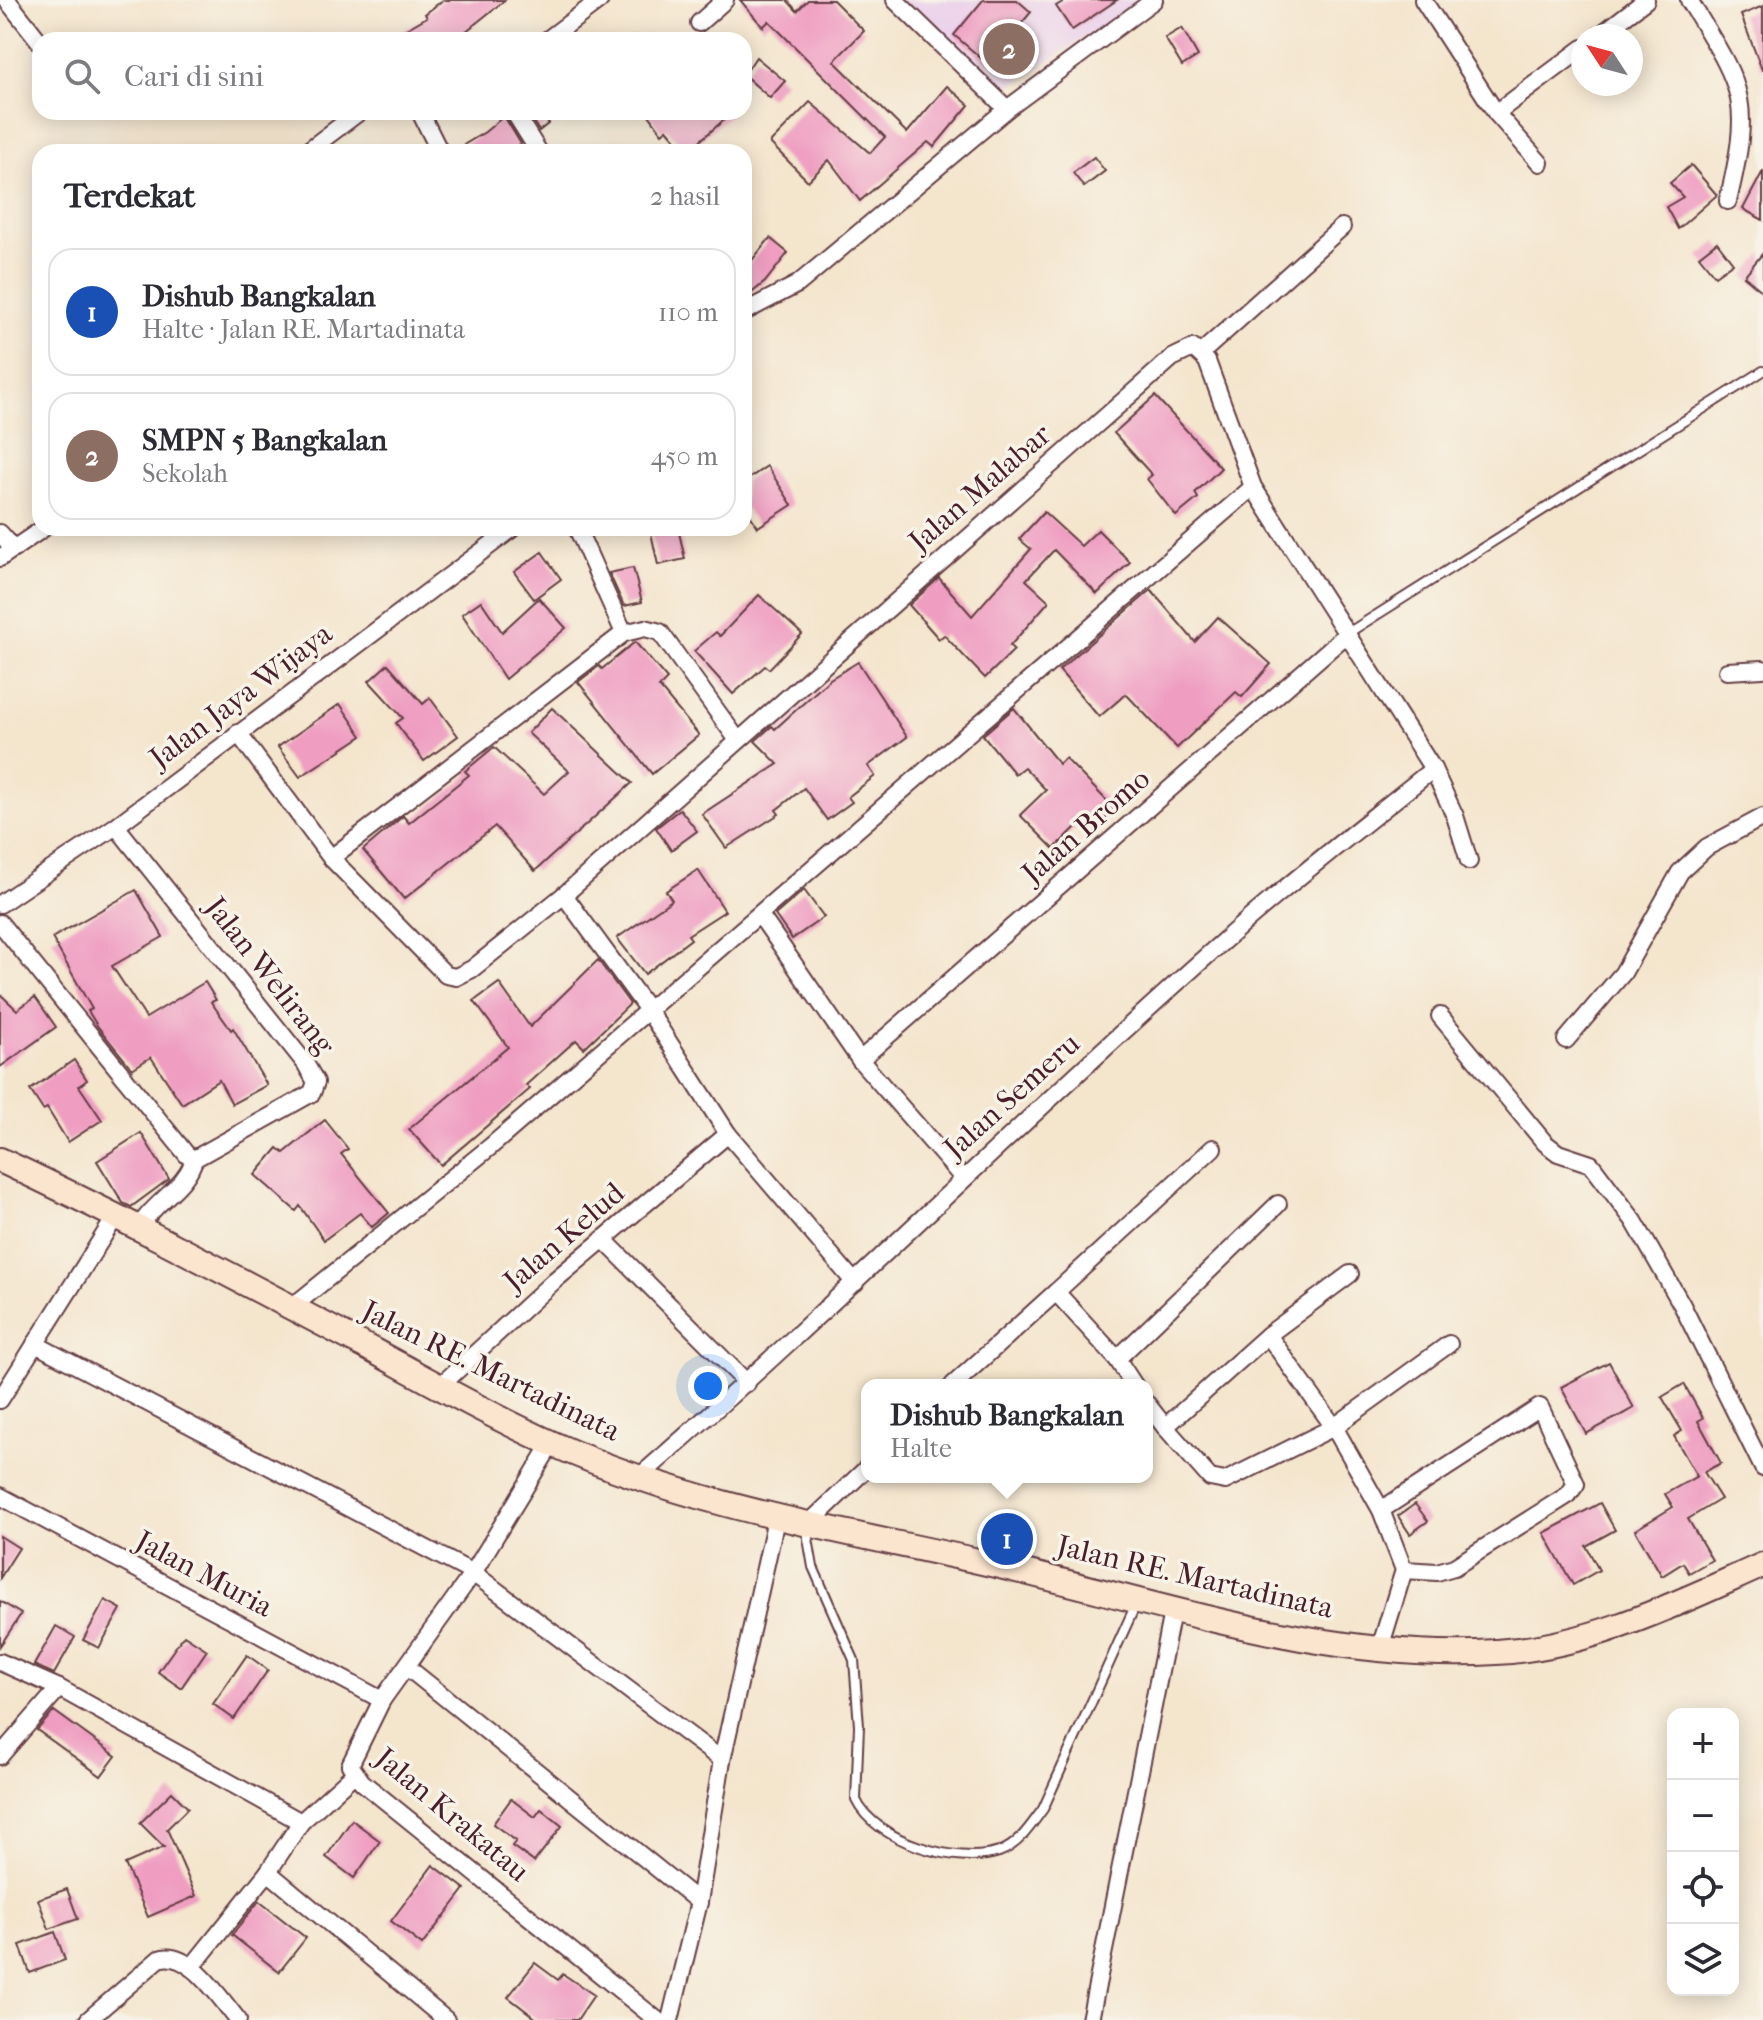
<!DOCTYPE html>
<html lang="id">
<meta charset="utf-8">
<style>
body{margin:0;font-family:"IM FELL French Canon",serif;background:#f2f2f3;color:#2b2b33}
.controls{position:absolute;right:24px;bottom:24px;display:grid;overflow:hidden;border-radius:16px;box-shadow:0 4px 20px #0003}
.controls button{width:72px;height:72px;display:grid;place-items:center;padding:0;border:0;border-bottom:2px solid #e1e1e2;background:#fff;color:#2b2b33;font:40px sans-serif}
.compass{position:absolute;left:1571px;top:24px;width:72px;height:72px;border-radius:50%;background:#fff;box-shadow:0 4px 20px #0003;rotate:306deg}
.you{position:absolute;left:708px;top:1386px;width:28px;height:28px;margin:-20px;border:6px solid #fff;border-radius:50%;background:#1a73e8;box-shadow:0 0 0 12px #1a73e833}
.badge{display:grid;place-items:center;width:52px;height:52px;border-radius:50%;background:#b5179e;color:#fff;font-size:26px;font-weight:700}
.pin{position:absolute;translate:-50% -50%;border:4px solid #fff;box-shadow:0 2px 8px #0006}
.popup{position:absolute;left:861px;top:1379px;width:292px;height:104px;box-sizing:border-box;display:grid;place-content:center;border-radius:16px;background:#fff;filter:drop-shadow(0 2px 6px #0005);font-size:26px;white-space:nowrap;color:#7c7c81}
.popup b{font-size:30px;color:#2b2b33}
.popup::after{content:'';position:absolute;left:50%;top:100%;margin-left:-16px;border:16px solid transparent;border-top-color:#fff}
.list{margin:0;padding:0;list-style:none}
h2{display:flex;justify-content:space-between;align-items:center;height:104px;margin:0;padding:0 32px;font-size:34px}
h2 small{font-size:26px;font-weight:400;color:#7c7c81}
.list li{display:grid;grid-template-columns:52px 1fr auto;gap:24px;align-items:center;box-sizing:border-box;height:128px;margin:0 16px 16px;padding:0 16px;border:2px solid #e1e1e2;border-radius:24px}
.list b{display:block;font-size:30px;white-space:nowrap}
.list p{margin:0;font-size:26px;white-space:nowrap;color:#7c7c81}
.list em{font-size:26px;font-style:normal;color:#7c7c81}
.icon{flex:none;width:44px;height:44px;fill:none;stroke:currentColor;stroke-width:2;stroke-linecap:round;stroke-linejoin:round}
.map{position:relative;flex:none;width:1763px;height:2020px;overflow:hidden}
.search{position:absolute;background:#fff;box-shadow:0 4px 20px #0003;left:32px;top:32px;width:720px;height:88px;display:flex;align-items:center;gap:20px;box-sizing:border-box;padding:0 28px;border-radius:24px;color:#7c7c81;font-size:30px}
.panel{position:absolute;background:#fff;box-shadow:0 4px 20px #0003;left:32px;top:144px;width:720px;height:392px;border-radius:24px}
.map>svg:first-child{display:block}
.built{fill:#ebd1eb}
.building{fill:#ef9dc1}
.lines{fill:none;stroke-linecap:round;stroke-linejoin:round}
.service-casing{stroke:#643d43;stroke-width:12}
.minor-casing{stroke:#643d43;stroke-width:20}
.secondary-casing{stroke:#643d43;stroke-width:28}
.service{stroke:#fff;stroke-width:8}
.minor{stroke:#fff;stroke-width:16}
.secondary{stroke:#fce5cf;stroke-width:24}
.labels{text-anchor:middle;dominant-baseline:central;stroke-width:7;stroke-linejoin:round;paint-order:stroke}
.street-label{font-size:30px;fill:#4a1f2b;stroke:#f7f3e8}
</style>
<div class="map">
<svg width="1763" height="2020" viewBox="0 0 1763 2020">
<rect width="100%" height="100%" fill="#f7f3e8"/>
<filter id="ink" filterUnits="userSpaceOnUse"><feTurbulence type="fractalNoise" baseFrequency=".0125" numOctaves="2"/><feDisplacementMap in="SourceGraphic" scale="16" xChannelSelector="R" yChannelSelector="G"/><feConvolveMatrix kernelMatrix="1 2 1 2 8 2 1 2 1" color-interpolation-filters="sRGB"/></filter>
<filter id="wash" filterUnits="userSpaceOnUse"><feTurbulence type="fractalNoise" baseFrequency=".006" numOctaves="4" result="noise"/><feDisplacementMap in="SourceGraphic" scale="32" xChannelSelector="R" yChannelSelector="G"/><feGaussianBlur stdDeviation="1.8" result="paint"/><feColorMatrix in="noise" values="0 0 0 0 0 0 0 0 0 0 0 0 0 0 0 0 0 1.4 0 .05"/><feComposite in="paint" operator="in"/></filter>
<g filter="url(#wash)">
<rect width="100%" height="100%" fill="#f4e5cd"/>
<polygon class="built" points="900,0 1142,0 998,94"/>
<g id="blocks">
<g class="building">
<polygon points="443,0 505,0 455,40 387,40 427,17 425,14"/>
<polygon points="740,0 787,0 797,11 808,0 833,0 864,31 834,61 907,133 947,86 969,105 934,147 928,142 860,201 829,160 808,181 770,143 810,102 870,153 885,137 769,21 763,27"/>
<polygon points="983,0 1017,0 1031,12 988,64 954,35"/>
<polygon points="1066,0 1117,0 1072,30 1056,6"/>
<polygon points="1763,6 1763,70 1762,70 1741,15"/>
<polygon points="1182,28 1198,56 1182,66 1165,38"/>
<polygon points="756,57 785,81 770,98 744,75"/>
<polygon points="527,112 540,112 549,123 539,131"/>
<polygon points="647,112 733,112 687,152 667,129 662,133"/>
<polygon points="504,116 521,144 509,152 452,152 485,132"/>
<polygon points="1094,157 1105,171 1084,187 1073,173"/>
<polygon points="1691,165 1717,195 1678,229 1666,207 1683,197 1670,183"/>
<polygon points="1763,171 1763,220 1743,209"/>
<polygon points="770,238 788,253 765,282 744,299 744,270"/>
<polygon points="1717,242 1733,263 1715,276 1699,256"/>
<polygon points="1763,253 1763,292 1744,276"/>
<polygon points="1155,396 1221,468 1195,493 1198,498 1176,516 1147,479 1152,475 1114,433"/>
<polygon points="767,466 792,505 758,527 744,506 744,482"/>
<polygon points="1044,512 1081,546 1098,530 1130,562 1097,594 1054,550 1026,580 1049,601 1010,646 1014,650 985,678 944,635 939,639 909,605 939,578 972,616 1031,549 1019,539"/>
<polygon points="650,528 678,528 685,559 658,565"/>
<polygon points="542,552 561,579 534,599 514,572"/>
<polygon points="633,568 642,602 624,606 609,573"/>
<polygon points="1151,590 1195,642 1218,617 1271,664 1242,697 1236,692 1177,748 1126,694 1099,717 1059,670"/>
<polygon points="759,595 802,634 769,669 765,666 733,694 694,651 716,632 720,636"/>
<polygon points="539,598 566,628 505,679 462,614 481,601 502,632"/>
<polygon points="635,642 667,679 659,687 699,735 652,774 578,682 599,666 602,669"/>
<polygon points="858,662 907,737 868,766 875,776 848,797 852,802 827,820 804,788 776,810 779,814 726,848 702,814 778,764 755,741 772,726 775,729 830,679"/>
<polygon points="388,664 423,704 430,698 458,736 424,761 396,723 403,718 369,681"/>
<polygon points="340,704 362,736 300,777 278,747"/>
<polygon points="552,708 632,783 535,871 495,826 404,899 363,850 403,816 409,823 469,775 465,771 494,747 544,794 569,771 528,733"/>
<polygon points="1014,708 1059,764 1065,758 1115,809 1091,834 1080,823 1054,849 1020,815 1046,790 1024,767 1015,774 983,735"/>
<polygon points="680,809 697,831 671,850 656,828"/>
<polygon points="698,870 725,911 688,935 691,939 645,974 617,938 672,900 666,891"/>
<polygon points="136,890 163,937 112,966 146,1018 205,982 216,1000 211,1002 231,1030 233,1028 267,1085 232,1104 219,1080 182,1104 151,1057 132,1069 98,1027 88,1011 92,1009 52,938"/>
<polygon points="804,890 824,917 792,939 775,915"/>
<polygon points="598,960 630,1004 584,1048 576,1040 526,1085 530,1089 441,1165 409,1129 508,1047 474,1001 499,983 530,1027"/>
<polygon points="0,994 17,1010 35,997 56,1027 0,1067"/>
<polygon points="74,1060 87,1080 79,1086 102,1120 68,1142 47,1108 43,1110 30,1090"/>
<polygon points="325,1120 348,1149 341,1154 389,1213 372,1227 360,1213 324,1240 300,1206 296,1211 255,1175 278,1148 284,1153"/>
<polygon points="141,1133 169,1179 131,1207 123,1203 97,1161"/>
<polygon points="1609,1362 1634,1408 1586,1434 1561,1387"/>
<polygon points="1684,1384 1703,1418 1698,1421 1721,1463 1704,1472 1721,1499 1688,1519 1712,1560 1689,1573 1683,1563 1662,1576 1635,1530 1673,1507 1665,1494 1697,1476 1674,1436 1682,1431 1662,1397"/>
<polygon points="1600,1503 1615,1530 1586,1546 1599,1570 1573,1585 1544,1533"/>
<polygon points="1415,1504 1428,1521 1410,1534 1398,1516"/>
<polygon points="0,1536 19,1548 0,1578"/>
<polygon points="105,1600 121,1609 99,1648 83,1640"/>
<polygon points="0,1601 21,1614 0,1646"/>
<polygon points="56,1626 75,1637 54,1674 34,1665"/>
<polygon points="184,1635 207,1650 181,1688 158,1672"/>
<polygon points="247,1655 268,1670 234,1719 213,1704"/>
<polygon points="54,1711 116,1756 101,1776 37,1730"/>
<polygon points="172,1792 188,1808 167,1829 196,1896 148,1917 125,1864 164,1847 140,1823"/>
<polygon points="511,1799 535,1817 541,1809 562,1826 534,1862 512,1846 516,1841 493,1824"/>
<polygon points="352,1820 380,1841 354,1878 326,1857"/>
<polygon points="433,1865 465,1889 422,1945 391,1921"/>
<polygon points="67,1889 78,1919 49,1929 38,1899"/>
<polygon points="259,1901 306,1938 279,1972 232,1935"/>
<polygon points="55,1932 65,1960 30,1973 20,1945"/>
<polygon points="535,1963 558,1980 563,1974 594,1995 577,2020 538,2020 508,1997"/>
</g>
</g>
</g>
<g filter="url(#ink)">
<use href="#blocks" fill-opacity="0" stroke="#643d43" stroke-width="2"/>
<g class="lines">
<g class="service-casing">
<g id="service">
<polyline points="1348,633 1763,371"/>
<path d="M806 1527 813 1567 854 1660 859 1726 856 1800C875 1841 957 1866 999 1852 1019 1845 1031 1825 1043 1809L1136 1604"/>
</g>
</g>
<g class="minor-casing">
<g id="minor">
<polyline points="7,0 40,42"/>
<polyline points="895,0 1007,109"/>
<polyline points="1423,0 1496,113 1540,163"/>
<path d="M1689 0C1743 89 1753 97 1728 201"/>
<polyline points="699,23 725,0"/>
<polyline points="1599,36 1646,0"/>
<polyline points="547,40 600,0"/>
<polyline points="420,112 440,152"/>
<polyline points="514,112 539,152"/>
<polyline points="1496,113 1583,48"/>
<polyline points="306,152 359,112"/>
<polyline points="744,312 798,284 1007,109 1154,0"/>
<polyline points="1201,353 1342,227"/>
<polyline points="577,528 624,633"/>
<polyline points="0,533 14,549"/>
<polyline points="0,558 44,528"/>
<polyline points="1727,671 1763,669"/>
<polyline points="238,733 331,858 446,975 456,977 472,969 564,895 648,1010 728,1134 855,1283"/>
<polyline points="116,826 305,1063 316,1082 312,1093 194,1159"/>
<polyline points="331,858 624,633 645,628 660,632 737,739"/>
<polyline points="564,895 1172,358 1193,348 1207,361 1253,487 1433,769 1455,816 1469,861"/>
<polyline points="0,904 116,826 513,528"/>
<polyline points="760,915 860,1060 963,1178"/>
<polyline points="0,923 187,1155 194,1159"/>
<polyline points="1440,1016 1545,1143 1558,1153 1591,1164 1634,1221 1682,1305 1763,1468"/>
<polyline points="1566,1040 1623,973 1680,872 1707,847 1763,817"/>
<polyline points="860,1060 1348,633"/>
<path d="M139 1228C153 1202 187 1187 194 1159"/>
<polyline points="603,1239 747,1383"/>
<polyline points="1056,1292 1213,1148"/>
<polyline points="292,1307 490,1147 1253,487"/>
<polyline points="1268,1335 1350,1274"/>
<polyline points="35,1344 473,1573 722,1760"/>
<polyline points="1117,1359 1278,1204"/>
<polyline points="953,1385 1056,1292 1117,1359 1134,1385"/>
<polyline points="440,1386 555,1280 728,1134"/>
<polyline points="0,1400 116,1216"/>
<polyline points="1147,1404 1165,1427 1268,1335 1334,1427 1381,1510 1404,1570 1380,1648"/>
<polyline points="1165,1427 1210,1478 1225,1481 1334,1427 1449,1344"/>
<polyline points="552,1443 473,1573 382,1700 350,1765 362,1782 657,2020"/>
<path d="M639 1477C840 1302 1027 1114 1227 938 1293 879 1364 825 1433 769"/>
<polyline points="0,1496 382,1700"/>
<polyline points="1381,1510 1540,1407 1576,1484 1568,1495 1454,1567 1437,1572 1404,1570"/>
<polyline points="806,1526 867,1468"/>
<polyline points="0,1662 59,1688 301,1822"/>
<polyline points="407,1667 699,1902"/>
<polyline points="0,1756 59,1688"/>
<polyline points="268,1872 446,2020"/>
<polyline points="191,1968 268,1872 301,1822 354,1774"/>
<path d="M88 2020 159 1959C189 1948 221 2000 238 2020"/>
<polyline points="670,2020 699,1902 722,1760 776,1519"/>
<polyline points="1090,2020 1173,1607"/>
</g>
</g>
<g class="secondary-casing">
<path id="secondary" d="M0 1160C122 1217 241 1281 361 1344 424 1378 487 1414 553 1444 690 1505 833 1529 978 1561 1145 1598 1324 1663 1496 1652 1591 1647 1677 1603 1763 1565"/>
</g>
<use href="#service" class="service"/>
<use href="#minor" class="minor"/>
<use href="#secondary" class="secondary"/>
</g>
</g>
<g class="labels">
<g class="street-label">
<text transform="translate(980 488) rotate(-41)">Jalan Malabar</text>
<text transform="translate(241 696) rotate(-37)">Jalan Jaya Wijaya</text>
<text transform="translate(1086 826) rotate(-41)">Jalan Bromo</text>
<text transform="translate(270 976) rotate(52)">Jalan Welirang</text>
<text transform="translate(1012 1096) rotate(-42)">Jalan Semeru</text>
<text transform="translate(564 1237) rotate(-41)">Jalan Kelud</text>
<text transform="translate(491 1371) rotate(26)">Jalan RE. Martadinata</text>
<text transform="translate(204 1574) rotate(28)">Jalan Muria</text>
<text transform="translate(1195 1577) rotate(13)">Jalan RE. Martadinata</text>
<text transform="translate(452 1815) rotate(40)">Jalan Krakatau</text>
</g>
</g>
</svg>
<div class="controls">
<button>+</button>
<button>−</button>
<button><svg class="icon" aria-label="locate" viewBox="0 0 24 24"><circle cx="12" cy="12" r="6"/><path d="M12 2v4M12 18v4M2 12h4M18 12h4"/></svg></button>
<button><svg class="icon" aria-label="layers" viewBox="0 0 24 24"><path d="M12 4l9 5-9 5-9-5zM3 14l9 5 9-5"/></svg></button>
</div>
<svg class="compass" viewBox="-18 -18 36 36"><path d="M0-13l5 13h-10z" fill="#e53935"/><path d="M0 13l5-13h-10z" fill="#7c7c81"/></svg>
<div class="you"></div>
<div class="pin badge" style="left:1007px;top:1539px;background:#1a4fb4">1</div>
<div class="popup"><b>Dishub Bangkalan</b>Halte</div>
<div class="pin badge" style="left:1009px;top:49px;background:#8d6e63">2</div>
<div class="search"><svg class="icon" aria-label="search" viewBox="0 0 24 24"><circle cx="10" cy="10" r="6"/><path d="M15 15l6 6"/></svg>Cari di sini</div>
<section class="panel">
<h2>Terdekat<small>2 hasil</small></h2>
<ul class="list">
<li><span class="badge" style="background:#1a4fb4">1</span><div><b>Dishub Bangkalan</b><p>Halte · Jalan RE. Martadinata</p></div><em>110 m</em></li>
<li><span class="badge" style="background:#8d6e63">2</span><div><b>SMPN 5 Bangkalan</b><p>Sekolah</p></div><em>450 m</em></li>
</ul>
</section>
</div>
